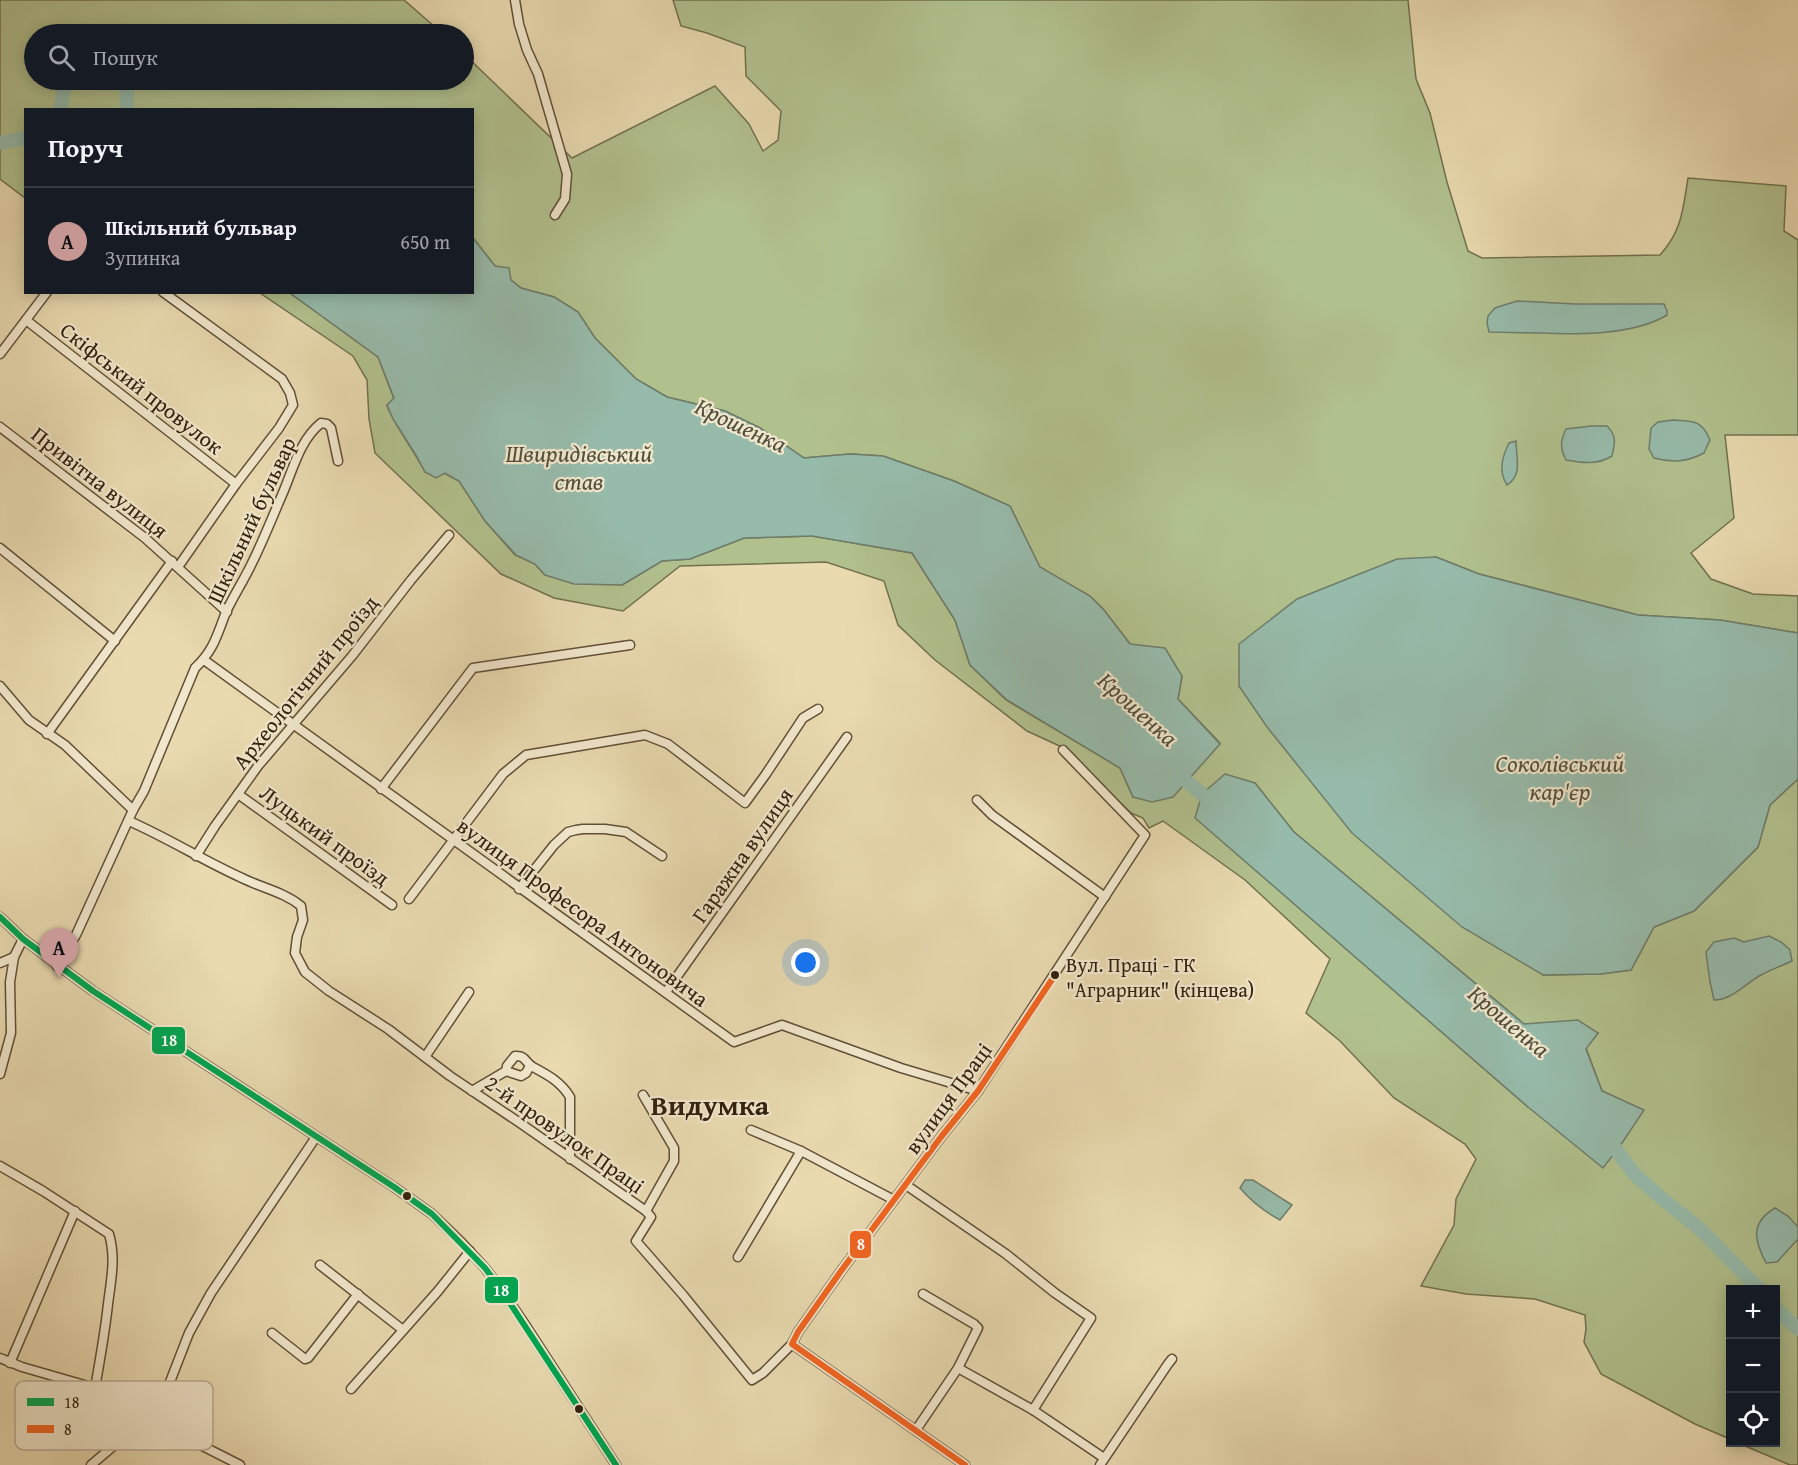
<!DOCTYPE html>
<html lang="uk">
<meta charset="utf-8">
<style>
body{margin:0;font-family:"Gentium Book Plus",serif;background:#20242c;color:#f1f3f6}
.controls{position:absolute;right:18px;bottom:18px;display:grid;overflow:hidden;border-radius:0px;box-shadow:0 3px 15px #0003}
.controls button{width:54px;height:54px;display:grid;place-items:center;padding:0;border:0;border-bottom:2px solid #363941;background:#171b24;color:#f1f3f6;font:30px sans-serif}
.you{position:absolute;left:806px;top:963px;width:21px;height:21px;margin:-15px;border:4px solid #fff;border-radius:50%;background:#1a73e8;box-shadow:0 0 0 9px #1a73e833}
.badge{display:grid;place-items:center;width:39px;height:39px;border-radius:50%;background:#c59692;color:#111;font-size:20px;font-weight:700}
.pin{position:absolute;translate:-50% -50px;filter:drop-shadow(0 2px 3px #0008)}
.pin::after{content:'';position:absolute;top:32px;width:21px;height:18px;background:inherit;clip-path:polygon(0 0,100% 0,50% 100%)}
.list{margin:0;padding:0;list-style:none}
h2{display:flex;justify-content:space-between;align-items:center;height:78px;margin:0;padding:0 24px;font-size:26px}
h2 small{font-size:20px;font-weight:400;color:#9ea1a6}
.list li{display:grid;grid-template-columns:39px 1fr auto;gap:18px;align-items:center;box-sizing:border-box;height:108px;padding:0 24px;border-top:2px solid #363941}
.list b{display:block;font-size:22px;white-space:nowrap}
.list p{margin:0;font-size:20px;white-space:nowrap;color:#9ea1a6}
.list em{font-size:20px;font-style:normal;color:#9ea1a6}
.icon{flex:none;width:33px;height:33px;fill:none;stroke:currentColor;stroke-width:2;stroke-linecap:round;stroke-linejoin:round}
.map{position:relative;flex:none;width:1798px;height:1465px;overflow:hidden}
.search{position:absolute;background:#171b24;box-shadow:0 3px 15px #0003;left:24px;top:24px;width:450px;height:66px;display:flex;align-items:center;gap:15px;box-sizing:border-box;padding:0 21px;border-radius:33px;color:#9ea1a6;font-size:22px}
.panel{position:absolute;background:#171b24;box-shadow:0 3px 15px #0003;left:24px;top:108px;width:450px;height:186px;border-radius:0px}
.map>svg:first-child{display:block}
.green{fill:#b1c18e;stroke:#72714e;stroke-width:1.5;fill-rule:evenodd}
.water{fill:#97bbab;stroke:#6f7d6c;stroke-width:1.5}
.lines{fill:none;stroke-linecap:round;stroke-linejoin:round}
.river{stroke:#97bbab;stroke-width:14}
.minor-casing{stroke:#604f36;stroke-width:11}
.minor{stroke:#f1e7cc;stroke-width:8}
.bus-1-casing{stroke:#f1e7cc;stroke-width:10}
.bus-2-casing{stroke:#f1e7cc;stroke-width:10}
.bus-1{stroke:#00a651;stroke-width:6}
.bus-2{stroke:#f26522;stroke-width:6}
.bus-dot{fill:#33210e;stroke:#f1e7cc;stroke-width:2}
.labels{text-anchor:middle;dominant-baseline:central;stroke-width:4.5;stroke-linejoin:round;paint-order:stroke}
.bus-label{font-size:20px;fill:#33210e;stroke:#f1e7cc;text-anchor:start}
.street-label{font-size:22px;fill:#33210e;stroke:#f1e7cc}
.water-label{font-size:24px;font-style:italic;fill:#514f3d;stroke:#f1e7cc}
.district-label{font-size:28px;font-weight:bold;fill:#33210e;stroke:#f1e7cc}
.key{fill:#f1e7cc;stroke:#b8ac93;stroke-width:1.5}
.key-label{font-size:16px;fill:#33210e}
.line-badge{stroke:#f1e7cc;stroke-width:2}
.badge-label{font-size:16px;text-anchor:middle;font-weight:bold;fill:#fff}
</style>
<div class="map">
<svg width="1798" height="1465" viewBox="0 0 1798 1465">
<rect width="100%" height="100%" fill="#e9dab0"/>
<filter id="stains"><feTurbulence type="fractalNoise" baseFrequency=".00333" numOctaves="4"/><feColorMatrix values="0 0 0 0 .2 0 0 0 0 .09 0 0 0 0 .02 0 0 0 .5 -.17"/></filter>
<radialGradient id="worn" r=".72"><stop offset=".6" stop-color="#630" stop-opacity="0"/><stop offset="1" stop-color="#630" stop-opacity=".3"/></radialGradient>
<path class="green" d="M0 0H404L443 34H34V80H464V54L572 158 715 86 749 124 763 151 778 140 781 111 746 76 745 47 707 33 681 26 673 0H1408L1416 79 1430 113 1447 182 1468 251 1482 258 1660 255C1682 231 1683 209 1688 178L1786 186 1784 231 1798 240V435H1725L1734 518 1691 553 1711 579 1753 594 1798 596V633L1720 620 1638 615 1479 574 1436 557 1239 686 1543 975 1600 974 1631 970 1654 927 1694 911 1758 847 1770 805 1798 779V1465H1790L1738 1443 1776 1442V1290H1730V1439L1695 1424 1601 1374 1584 1342 1586 1329 1585 1315 1535 1299 1466 1294 1421 1286 1454 1225 1456 1199 1476 1159 1465 1144 1394 1098 1340 1041 1306 1013 1330 959 1245 880 1163 821 1149 828 1143 818 1131 813 1064 748 1027 731 935 660 898 625 884 581 826 562 680 566 623 611 554 598 501 574 375 453 369 419 367 380 353 356 260 293H290L378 357 394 399 387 406C397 429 413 449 425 472L444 473 459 481 485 521 515 555 535 564 545 575 622 585 662 561 690 559 744 538 812 536 912 553 955 620 970 665 1006 700 1120 768 1133 797 1220 743 1178 699 1182 676 1130 644 1104 610 1090 596 1040 568 1010 506 954 481 883 456 850 454 804 458 760 428 725 411 667 397 636 379 595 338 578 312 554 297 521 288 511 280 495 266 473 238 472 110H26L25 198 0 179ZM1255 783 1294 832 1524 1024 1598 1033 1586 1048 1602 1091 1643 1110 1528 1107 1196 818Z"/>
<g class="water">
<polygon points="473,238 495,266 509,268 511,280 521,288 554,297 578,312 595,338 636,379 667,397 725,411 760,428 804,458 850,454 883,456 954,481 1010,506 1040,567 1090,596 1104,610 1130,644 1165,648 1182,676 1178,699 1220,744 1173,797 1152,802 1133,797 1120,768 1007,700 970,665 955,620 912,553 812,536 744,538 690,559 662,561 622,585 574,584 545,575 535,564 516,555 485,521 459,481 445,473 436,478 425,472 417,457 393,419 387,405 394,398 378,357 290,293 472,292"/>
<path d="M1517 301 1575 304H1664L1667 311V315C1623 342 1540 332 1489 332L1487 323 1488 316 1495 308Z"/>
<path d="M1673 420C1693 421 1702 420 1710 440L1704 453C1687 462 1672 463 1654 458L1649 449 1651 428 1658 422Z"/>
<path d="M1592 426H1607C1617 436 1615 443 1612 456 1598 465 1583 463 1566 460 1560 448 1560 442 1566 429Z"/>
<path d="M1516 441C1516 457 1523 475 1507 485 1498 471 1502 457 1509 443Z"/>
<polygon points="1436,557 1479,574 1638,615 1720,620 1798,633 1798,779 1770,805 1758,847 1694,911 1654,927 1631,970 1600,974 1543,975 1462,927 1352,833 1267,727 1239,686 1239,644 1297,599 1397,559"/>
<polygon points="1225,774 1255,783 1294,832 1524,1024 1578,1020 1598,1033 1586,1049 1602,1091 1644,1110 1620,1146 1603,1168 1528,1107 1195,818 1202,794"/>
<path d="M1769 936 1781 942 1790 950 1792 961C1781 966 1770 970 1761 975 1746 983 1732 1000 1714 1000L1710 982 1706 952 1714 942 1734 938 1744 942Z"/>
<path d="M1245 1180H1253L1292 1205 1280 1220C1265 1212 1251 1201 1240 1188Z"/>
<path d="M1775 1208 1788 1216 1798 1227V1239L1777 1262 1766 1263C1754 1240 1750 1223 1775 1208Z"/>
</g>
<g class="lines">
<g class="river">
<polyline points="123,80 127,94 127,110"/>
<polyline points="60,110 66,80"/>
<polyline points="0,143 26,138"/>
<polyline points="1173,771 1217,806"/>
<polyline points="1606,1136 1634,1174 1660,1197 1700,1229 1760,1290"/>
<polyline points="1776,1309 1798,1329"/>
</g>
<g class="minor-casing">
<g id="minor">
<polyline points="515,0 519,24 527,50 538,74 567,174 565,199 555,215"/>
<polyline points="163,292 282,379 290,393 293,405 279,428 236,484 178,567"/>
<polyline points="26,320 236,484"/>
<polyline points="0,354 47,292"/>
<polyline points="0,427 145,538 227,612"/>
<polyline points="0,548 115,641"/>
<polyline points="204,660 734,1042 782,1025 901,1068 978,1091"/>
<polyline points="0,686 29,720 65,745 133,810"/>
<polyline points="47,734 172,561"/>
<polyline points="381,789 473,668 630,645"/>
<polyline points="238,794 392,905"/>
<polyline points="977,800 992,815 1105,897"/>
<path d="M129 821C168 838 204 861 242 878 262 888 284 892 301 906L303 920 297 937 295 953 305 972 329 991 388 1029 450 1076 520 1123 646 1211 651 1217 636 1241 683 1295 752 1380 763 1373 792 1344"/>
<polyline points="196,856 215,826 258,766 352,656 411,580 449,535"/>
<polyline points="519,889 554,845 568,832 576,830 583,829 605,829 626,832 662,856"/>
<polyline points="409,899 503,774 526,755 645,735 668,744 745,803 766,774 803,718 818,709"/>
<polyline points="0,917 23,939 93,991 394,1187 432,1214 461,1242 485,1268 500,1288 522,1320 616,1465"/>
<polyline points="0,963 14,957"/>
<path d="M57 966 76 935 133 810 144 791 195 668C214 650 217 635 226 612 234 595 244 580 252 563 263 541 272 518 282 495 293 470 299 441 321 423L327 424 331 428 338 461"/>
<polyline points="666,992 847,737"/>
<polyline points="425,1057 469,992"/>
<polyline points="506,1071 521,1076 526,1073 530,1066"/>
<polyline points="0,1074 11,1033 10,982 14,957 23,939"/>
<path d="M472 1091 506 1071 507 1066 515 1056C526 1055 525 1063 533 1067 548 1075 561 1082 570 1097V1159"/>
<polyline points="643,1095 674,1148 674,1161 646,1211"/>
<polyline points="751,1130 801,1151 894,1200"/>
<path d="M0 1166 43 1191 109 1234C116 1258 111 1280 108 1304 105 1332 100 1360 95 1388"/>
<polyline points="906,1185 1006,1254 1055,1293 1091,1318 1033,1410"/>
<polyline points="738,1257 801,1151"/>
<polyline points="320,1265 403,1330"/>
<polyline points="272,1333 305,1359 308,1358 358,1294"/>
<polyline points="0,1358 22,1367 95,1388 175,1432 240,1465"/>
<polyline points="10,1363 75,1211"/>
<polyline points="958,1368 1033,1410 1104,1458"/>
<polyline points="351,1389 438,1291 470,1251"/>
<polyline points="158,1421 168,1387 189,1333 211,1293 316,1137"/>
<polyline points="916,1430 958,1368 978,1328 974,1324 923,1294"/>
<polyline points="91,1465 149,1416"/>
<polyline points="965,1465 792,1344 798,1332 841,1271 941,1137 978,1091 1145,835 1063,750"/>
<polyline points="1100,1465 1168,1364 1172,1359"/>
</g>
</g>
<use href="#minor" class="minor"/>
<g class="bus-1-casing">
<polyline id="bus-1" points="0,917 23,939 93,991 394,1187 432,1214 485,1268 500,1288 616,1465"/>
</g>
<g class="bus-2-casing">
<polyline id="bus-2" points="965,1465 792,1344 798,1332 841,1271 941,1137 978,1091 1055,975"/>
</g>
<use href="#bus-1" class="bus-1"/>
<use href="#bus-2" class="bus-2"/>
</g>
<g class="bus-dot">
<circle cx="1055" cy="975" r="5"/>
<circle cx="407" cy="1196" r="5"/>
<circle cx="579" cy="1409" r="5"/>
</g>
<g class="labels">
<g class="bus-label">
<text x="1066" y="964">Вул. Праці - ГК<tspan x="1066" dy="25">"Аграрник" (кінцева)</tspan></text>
</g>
<g class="street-label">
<text transform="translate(142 388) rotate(38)">Скіфський провулок</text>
<text transform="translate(100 482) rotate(38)">Привітна вулиця</text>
<text transform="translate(251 520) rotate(-65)">Шкільний бульвар</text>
<text transform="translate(305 682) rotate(-51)">Археологічний проїзд</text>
<text transform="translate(325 835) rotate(36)">Луцький проїзд</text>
<text transform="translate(742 855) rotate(-55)">Гаражна вулиця</text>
<text transform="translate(583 912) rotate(36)">вулиця Професора Антоновича</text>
<text transform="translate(948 1098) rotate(-54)">вулиця Праці</text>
<text transform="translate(565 1134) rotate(35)">2-й провулок Праці</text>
</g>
<g class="water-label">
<text transform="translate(741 425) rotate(25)">Крошенка</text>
<text x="579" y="453">Швиридівський<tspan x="579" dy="28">став</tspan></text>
<text transform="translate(1138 709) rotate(42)">Крошенка</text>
<text x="1560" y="763">Соколівський<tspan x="1560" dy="28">кар'єр</tspan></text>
<text transform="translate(1509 1021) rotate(40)">Крошенка</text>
</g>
<g class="district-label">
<text x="710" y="1104">Видумка</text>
</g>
</g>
<rect x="15" y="1381" width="198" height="69" rx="9" class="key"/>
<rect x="27" y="1398" width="27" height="8" fill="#00a651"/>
<rect x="27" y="1425" width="27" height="8" fill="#f26522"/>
<g class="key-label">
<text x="64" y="1408">18</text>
<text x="64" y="1435">8</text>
</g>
<g class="line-badge">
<rect x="151" y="1026" width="35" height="29" rx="6" fill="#00a651"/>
<rect x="849" y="1230" width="23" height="29" rx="6" fill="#f26522"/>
<rect x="484" y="1276" width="35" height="28" rx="6" fill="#00a651"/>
</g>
<g class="badge-label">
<text x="169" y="1046">18</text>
<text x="861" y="1250">8</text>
<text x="501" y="1296">18</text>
</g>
<rect width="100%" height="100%" filter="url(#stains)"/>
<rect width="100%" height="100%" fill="url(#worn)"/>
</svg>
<div class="controls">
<button>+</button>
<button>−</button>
<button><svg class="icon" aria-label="locate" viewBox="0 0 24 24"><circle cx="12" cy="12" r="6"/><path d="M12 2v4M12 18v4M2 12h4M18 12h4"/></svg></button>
</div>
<div class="you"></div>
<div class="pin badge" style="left:59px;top:978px">A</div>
<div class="search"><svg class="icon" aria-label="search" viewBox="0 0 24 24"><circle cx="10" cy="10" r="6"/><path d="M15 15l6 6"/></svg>Пошук</div>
<section class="panel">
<h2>Поруч<small></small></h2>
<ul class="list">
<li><span class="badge">A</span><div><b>Шкільний бульвар</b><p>Зупинка</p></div><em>650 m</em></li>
</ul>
</section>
</div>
